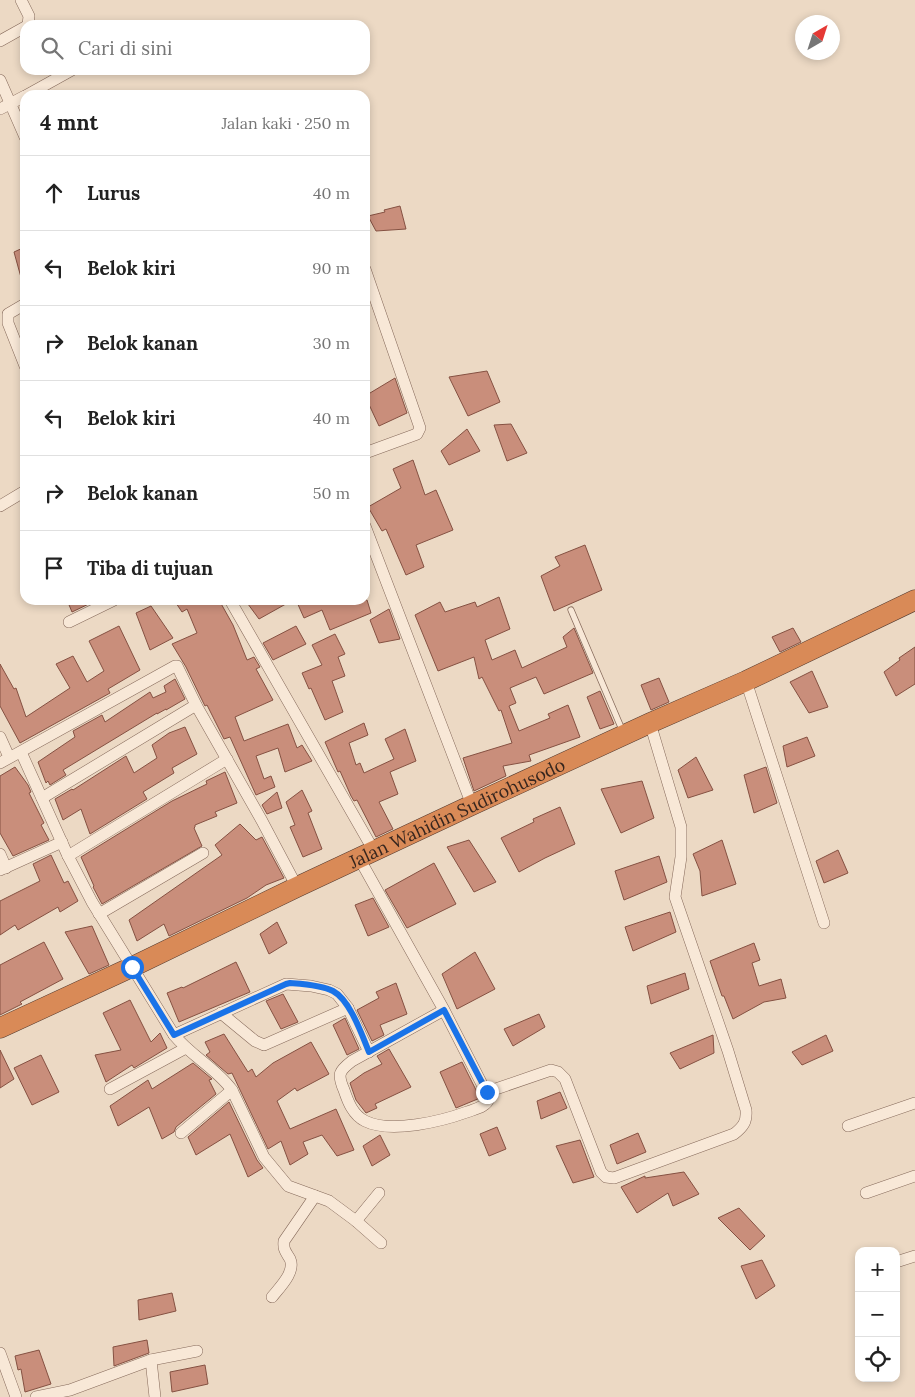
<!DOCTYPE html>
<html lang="id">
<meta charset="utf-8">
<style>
body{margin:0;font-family:Lora,serif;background:#f2f2f2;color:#222}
.controls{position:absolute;right:15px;bottom:15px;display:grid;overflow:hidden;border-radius:10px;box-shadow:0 2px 8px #0003}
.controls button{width:45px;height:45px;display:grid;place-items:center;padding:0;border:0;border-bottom:1px solid #e0e0e0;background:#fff;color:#222;font:25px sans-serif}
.compass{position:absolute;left:795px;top:15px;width:45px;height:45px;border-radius:50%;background:#fff;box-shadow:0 2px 8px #0003;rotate:39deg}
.stop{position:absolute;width:15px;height:15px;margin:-11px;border:4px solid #1a73e8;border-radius:50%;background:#fff}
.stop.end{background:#1a73e8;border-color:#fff;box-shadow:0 1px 5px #0008}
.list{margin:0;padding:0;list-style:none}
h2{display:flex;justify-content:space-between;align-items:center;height:65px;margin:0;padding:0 20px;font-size:21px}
h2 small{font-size:16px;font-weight:400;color:#767676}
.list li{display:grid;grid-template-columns:32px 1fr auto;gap:15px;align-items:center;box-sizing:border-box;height:75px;padding:0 20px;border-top:1px solid #e0e0e0}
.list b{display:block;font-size:19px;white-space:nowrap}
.list em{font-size:16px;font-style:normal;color:#767676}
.icon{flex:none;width:28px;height:28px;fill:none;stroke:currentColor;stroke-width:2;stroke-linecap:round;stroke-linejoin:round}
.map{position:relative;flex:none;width:915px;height:1397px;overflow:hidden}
.search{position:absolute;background:#fff;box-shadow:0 2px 8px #0003;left:20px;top:20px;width:350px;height:55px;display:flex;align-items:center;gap:12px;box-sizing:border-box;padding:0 18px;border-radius:15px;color:#767676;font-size:19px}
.panel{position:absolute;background:#fff;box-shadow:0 2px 8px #0003;left:20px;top:90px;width:350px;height:515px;border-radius:15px}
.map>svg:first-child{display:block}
.building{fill:#c98e7b;stroke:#855142}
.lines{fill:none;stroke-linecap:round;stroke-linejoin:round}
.lane-casing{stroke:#866a5b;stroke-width:7}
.street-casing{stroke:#866a5b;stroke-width:12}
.highway-casing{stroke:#543a2f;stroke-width:21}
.lane{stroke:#f8e8d7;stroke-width:5.5}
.street{stroke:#f8e8d7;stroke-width:11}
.highway{stroke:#d98a57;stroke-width:20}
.route{stroke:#1a73e8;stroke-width:6}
.labels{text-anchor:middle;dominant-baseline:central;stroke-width:4;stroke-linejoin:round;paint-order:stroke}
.street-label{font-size:18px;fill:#37261e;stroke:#f4e5d3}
</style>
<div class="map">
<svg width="915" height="1397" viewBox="0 0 915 1397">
<rect width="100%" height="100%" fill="#ecd9c4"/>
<g class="building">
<polygon points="400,206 406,229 376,231 368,216 385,212 384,210"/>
<polygon points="25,247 25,280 22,281 14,252"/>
<polygon points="487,371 500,402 468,416 449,377"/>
<polygon points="395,378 407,413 379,426 365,396"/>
<polygon points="511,424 527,453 507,461 494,425"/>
<polygon points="467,429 480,451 449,465 441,451"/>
<polygon points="413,460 425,495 436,490 453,530 416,545 424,567 406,575 386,529 382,531 368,507 401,488 393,469"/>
<polygon points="585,545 602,590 554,611 541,576 560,566 555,557"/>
<polygon points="499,597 510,629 485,640 492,660 515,650 522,668 567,647 563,637 574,628 593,673 544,694 536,677 510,688 516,703 509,706 519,731 550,718 548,714 568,705 580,737 529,755 531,761 503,766 506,776 474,791 463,758 512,743 501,710 499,711 482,677 479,679 474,657 438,671 415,615 440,602 445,612 475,602 477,607"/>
<polygon points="67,600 97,600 72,612"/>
<polygon points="174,600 219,600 233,625 247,660 254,657 260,667 256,669 273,700 235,717 244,741 288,724 297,748 302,745 312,761 285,772 278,748 256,756 264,779 271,776 275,787 256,795 230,737 224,739 207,705 205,706 203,702 186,667 172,644 197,633 187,609 182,612"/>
<polygon points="245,600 293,600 259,619"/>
<polygon points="296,600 367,600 371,613 330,630 322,610 304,618"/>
<polygon points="151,606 173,638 150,650 136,613"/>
<polygon points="389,609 400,639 379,643 370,620"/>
<polygon points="119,626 140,670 108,689 110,693 20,743 0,706 0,664 14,689 16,688 26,717 70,688 56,664 73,656 87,682 104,671 89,641"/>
<polygon points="296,626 306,644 273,660 263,643"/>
<polygon points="793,628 801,642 780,652 772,637"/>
<polygon points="335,634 345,654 338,657 345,676 332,681 343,712 325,720 311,688 309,689 302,673 322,665 312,645"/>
<polygon points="915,647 915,684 896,696 884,672 900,660 899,658"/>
<polygon points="812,671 828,707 809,713 790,682"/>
<polygon points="659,678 669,702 651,710 641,685"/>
<polygon points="175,679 185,699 166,710 166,709 157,714 157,713 91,753 63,770 66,775 50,785 48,781 46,783 38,762 75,737 73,731 102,715 105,722 150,692 153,698 166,692 164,686"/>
<polygon points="600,691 614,724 600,729 587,697"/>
<polygon points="364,723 368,735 349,743 356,765 360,763 364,773 394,759 385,739 405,729 416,761 390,772 398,794 379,802 393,829 376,837 357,800 354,801 351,796 340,771 338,772 325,742"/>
<polygon points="185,727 197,754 172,768 174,773 143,792 147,799 90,834 81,809 63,820 55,799 72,789 73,790 126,756 134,773 157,758 152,745 169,733"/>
<polygon points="807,737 815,756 787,767 783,746"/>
<polygon points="696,757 713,790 688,798 678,770"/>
<polygon points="15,767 28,785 31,792 29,793 44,823 41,825 49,840 13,856 0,833 0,776"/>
<polygon points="766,767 777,803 754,813 744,775"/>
<polygon points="225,772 237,803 215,812 217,816 195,825 195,827 194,828 202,846 102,904 93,887 94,886 81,857 172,801 207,784 206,781"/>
<polygon points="642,781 654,818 621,833 601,789"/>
<polygon points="302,790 312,811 308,813 322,849 303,857 290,827 295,825 286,802"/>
<polygon points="277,792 282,808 267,814 262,805"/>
<polygon points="560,807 575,844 545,858 519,872 501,838 534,822 533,819"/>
<polygon points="240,824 256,840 262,837 284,878 266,885 247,898 169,936 164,924 137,941 129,920 222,855 215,845"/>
<polygon points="469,840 496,882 474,892 447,847"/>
<polygon points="722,840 736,884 702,896 700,871 693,854"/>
<polygon points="838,850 848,873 824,883 816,861"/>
<polygon points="51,855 64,883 68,881 78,901 60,912 58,907 18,930 15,925 0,935 0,901 40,881 33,864"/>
<polygon points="659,856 667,882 624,900 615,871"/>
<polygon points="434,863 456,904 407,928 385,890"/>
<polygon points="373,898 389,927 368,936 355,905"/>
<polygon points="670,912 676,932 633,951 625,927"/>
<polygon points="277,922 287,943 269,954 260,934"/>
<polygon points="92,926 109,965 89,974 65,932"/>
<polygon points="44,942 63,979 20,1002 22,1004 0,1015 0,965"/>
<polygon points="754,943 760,960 752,963 759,986 781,979 786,998 764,1002 733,1019 724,996 722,996 710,961"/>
<polygon points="475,952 495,989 457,1009 442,974"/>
<polygon points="236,962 250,992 179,1022 167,993 182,987 183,988"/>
<polygon points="685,973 689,989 651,1004 647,986"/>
<polygon points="396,983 407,1014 380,1025 384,1035 372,1041 357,1010 379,998 376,992"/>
<polygon points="283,994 298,1022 281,1029 266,1001"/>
<polygon points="130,1000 151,1042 160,1033 167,1048 134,1068 132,1065 106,1082 95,1055 121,1050 103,1013"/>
<polygon points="539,1014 545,1027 513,1046 504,1029"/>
<polygon points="345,1018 359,1049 347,1055 333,1025"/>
<polygon points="224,1034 248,1072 252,1069 256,1077 273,1063 311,1042 329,1074 297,1091 295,1088 277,1101 290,1129 336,1109 354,1150 337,1156 322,1135 303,1142 308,1154 290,1165 281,1141 268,1149 232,1073 228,1074 206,1055 210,1052 205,1042"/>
<polygon points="713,1035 714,1053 680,1069 670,1053"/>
<polygon points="826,1035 833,1051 802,1065 792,1052"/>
<polygon points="389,1049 411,1087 375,1104 377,1108 366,1113 356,1100 350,1083 364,1073 382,1064 377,1056"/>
<polygon points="0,1050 14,1079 0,1088"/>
<polygon points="41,1055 59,1092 32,1105 14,1068"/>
<polygon points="462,1062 480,1098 456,1108 440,1072"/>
<polygon points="193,1063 212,1079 209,1080 216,1094 176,1127 174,1132 162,1139 149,1107 118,1126 110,1106 148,1080 152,1089"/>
<polygon points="560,1092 567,1108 541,1119 537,1101"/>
<polygon points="229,1102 257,1160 263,1168 248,1177 230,1134 196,1155 188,1137"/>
<polygon points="497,1127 506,1149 489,1156 480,1134"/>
<polygon points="638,1133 646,1152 617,1164 610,1145"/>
<polygon points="380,1135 390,1155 372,1166 363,1146"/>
<polygon points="580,1140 594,1177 573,1183 556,1146"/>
<polygon points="684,1172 699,1194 673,1206 668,1193 637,1213 621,1187 645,1176 645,1178"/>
<polygon points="739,1208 765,1236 750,1250 718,1218"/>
<polygon points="762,1260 775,1286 756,1299 741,1266"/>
<polygon points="172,1293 176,1311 139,1320 138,1300"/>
<polygon points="147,1340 149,1353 114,1366 113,1347"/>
<polygon points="39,1350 51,1384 25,1392 21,1369 18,1370 15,1356"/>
<polygon points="205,1365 208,1384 172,1392 170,1372"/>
</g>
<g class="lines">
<g class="lane-casing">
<polyline id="lane" points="571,610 623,732"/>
</g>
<g class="street-casing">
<g id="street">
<polyline points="21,0 29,16 28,25"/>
<polyline points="0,41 25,27"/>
<polyline points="0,80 25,137"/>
<polyline points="27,95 72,70"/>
<polyline points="0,109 25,96"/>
<polyline points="365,269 420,428 417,434 365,453"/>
<polyline points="25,304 8,314 8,323 25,366"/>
<polyline points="0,506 25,491"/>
<polyline points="365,526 472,805"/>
<polyline points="230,600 374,851"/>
<polyline points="69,622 114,600"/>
<polyline points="746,681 824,923"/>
<polyline points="0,737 9,757"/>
<polyline points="21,752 68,856 92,902 174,1035 286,984 311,986 329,990 337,994 348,1008 369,1052"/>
<polyline points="0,763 175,666 177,666 196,705 262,821 297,887"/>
<polyline points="42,798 196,705"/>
<polyline points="0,854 6,868"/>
<polyline points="68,856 227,759"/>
<path d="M359 858 444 1010 489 1098C487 1107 475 1109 467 1112 442 1121 391 1134 365 1121 353 1115 348 1102 344 1090 337 1074 339 1071 352 1061L444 1010"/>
<polyline points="0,870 62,842"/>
<polyline points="99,914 203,853"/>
<polyline points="221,1013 255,1041 264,1045 348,1008"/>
<path d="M174 1035C191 1056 216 1068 232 1090L264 1157 288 1186 329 1201 356 1221 381 1243"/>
<polyline points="110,1089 186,1048"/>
<path d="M487 1092 551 1070 558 1072 565 1079 601 1172 606 1177 614 1178 734 1134C743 1127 747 1122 746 1110L728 1051 675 897 681 857V827L650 723"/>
<polyline points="848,1126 915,1103"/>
<polyline points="181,1133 232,1090"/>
<polyline points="866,1193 915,1176"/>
<polyline points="356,1221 379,1193"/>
<polyline points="896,1262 915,1256"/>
<path d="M272 1297C279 1288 296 1272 290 1259 286 1252 283 1250 284 1241L315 1196"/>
<polyline points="0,1353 16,1397"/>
<polyline points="151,1360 197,1351"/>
<polyline points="36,1397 70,1390 151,1360 155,1397"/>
</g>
</g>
<g class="highway-casing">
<g id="highway">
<path id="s1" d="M0 1028 132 967 297 887 472 805 650 723 746 681 915 600"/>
</g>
</g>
<use href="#lane" class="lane"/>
<use href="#street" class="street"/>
<use href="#highway" class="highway"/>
</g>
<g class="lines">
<path class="route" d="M132 967 174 1035 286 984 290 983C303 984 322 985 333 991 350 1000 362 1035 369 1052L444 1010 487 1092"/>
</g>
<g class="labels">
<g class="street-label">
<text stroke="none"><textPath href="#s1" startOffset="505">Jalan Wahidin Sudirohusodo</textPath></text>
</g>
</g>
</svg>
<div class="controls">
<button>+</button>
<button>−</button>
<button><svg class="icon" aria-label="locate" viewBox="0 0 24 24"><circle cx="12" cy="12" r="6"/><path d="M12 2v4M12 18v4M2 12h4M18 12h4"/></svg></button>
</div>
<svg class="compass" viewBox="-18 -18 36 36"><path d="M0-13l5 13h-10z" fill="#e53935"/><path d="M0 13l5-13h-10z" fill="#767676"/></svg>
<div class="stop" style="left:132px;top:967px"></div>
<div class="stop end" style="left:487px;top:1092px"></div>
<div class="search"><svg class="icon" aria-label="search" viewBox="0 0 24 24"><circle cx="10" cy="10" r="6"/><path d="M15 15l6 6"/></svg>Cari di sini</div>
<section class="panel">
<h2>4 mnt<small>Jalan kaki · 250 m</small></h2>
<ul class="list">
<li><svg class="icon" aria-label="ahead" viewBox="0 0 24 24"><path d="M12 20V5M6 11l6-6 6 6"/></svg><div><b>Lurus</b></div><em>40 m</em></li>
<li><svg class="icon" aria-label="left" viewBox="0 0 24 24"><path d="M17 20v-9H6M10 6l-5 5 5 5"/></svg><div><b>Belok kiri</b></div><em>90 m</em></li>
<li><svg class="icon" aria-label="right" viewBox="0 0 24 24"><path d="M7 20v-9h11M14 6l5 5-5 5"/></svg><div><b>Belok kanan</b></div><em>30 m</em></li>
<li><svg class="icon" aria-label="left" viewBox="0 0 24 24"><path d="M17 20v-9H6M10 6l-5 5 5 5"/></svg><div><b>Belok kiri</b></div><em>40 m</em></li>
<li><svg class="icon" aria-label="right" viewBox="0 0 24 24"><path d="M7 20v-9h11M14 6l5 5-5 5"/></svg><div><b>Belok kanan</b></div><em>50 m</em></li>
<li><svg class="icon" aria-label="arrive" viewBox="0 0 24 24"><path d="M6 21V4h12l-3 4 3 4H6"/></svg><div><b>Tiba di tujuan</b></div></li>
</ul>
</section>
</div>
